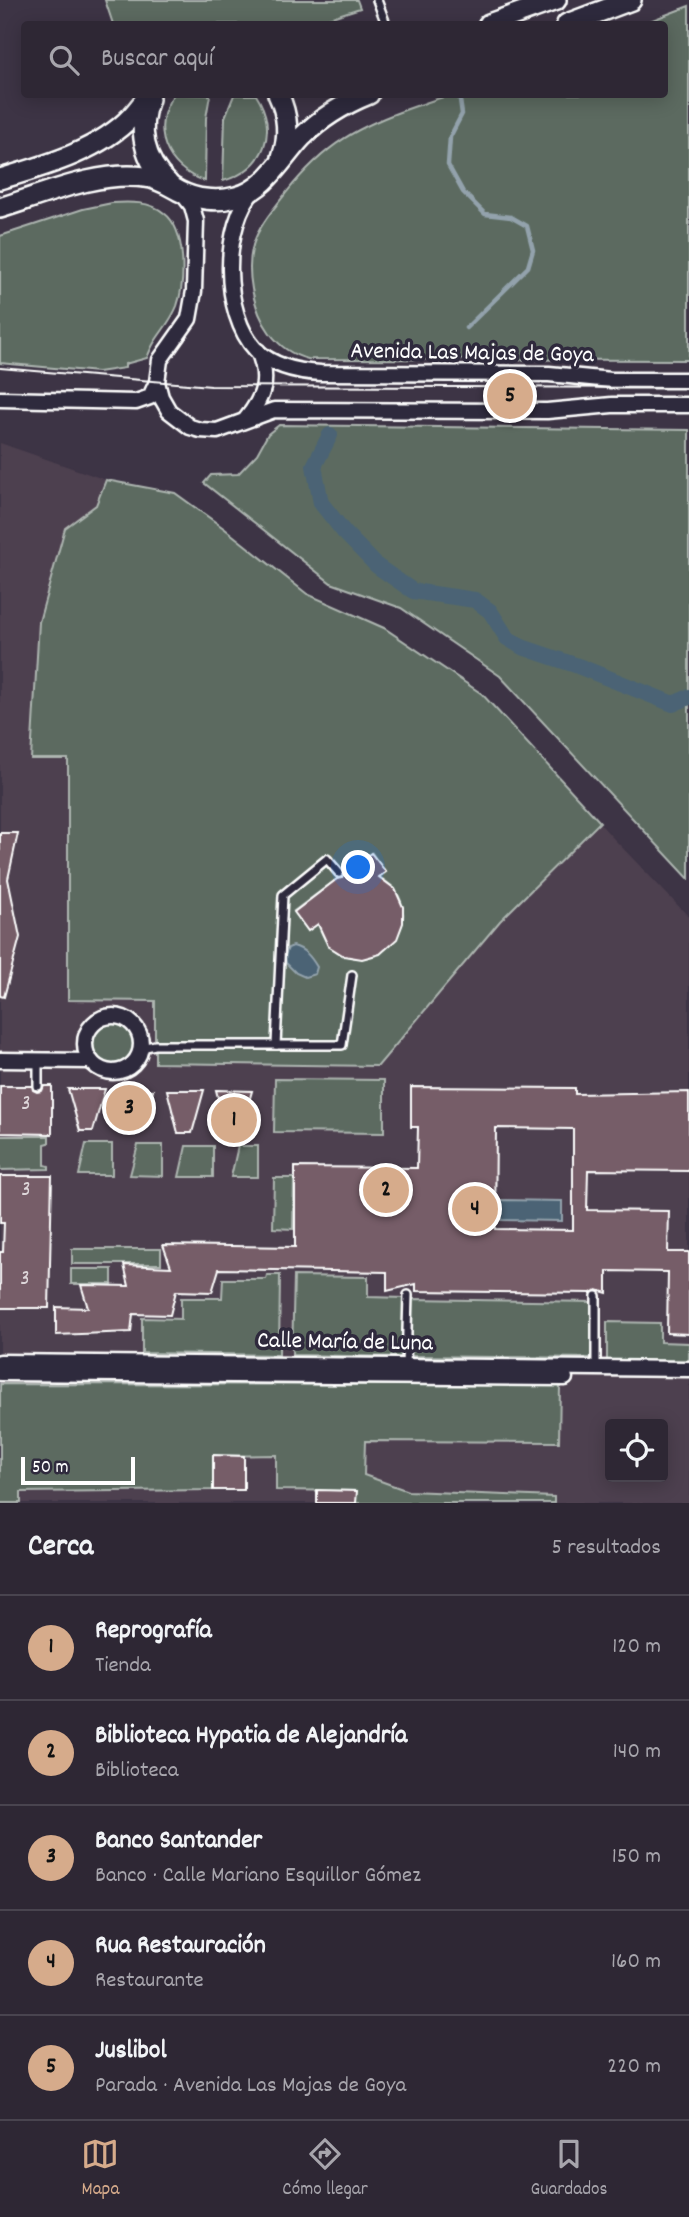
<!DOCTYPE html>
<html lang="es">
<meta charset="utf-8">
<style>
body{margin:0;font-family:Dekko,sans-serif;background:#3a3340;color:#f1f3f6}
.controls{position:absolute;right:21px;bottom:21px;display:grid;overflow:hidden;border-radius:7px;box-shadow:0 4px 18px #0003}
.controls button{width:63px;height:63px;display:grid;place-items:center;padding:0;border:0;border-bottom:2px solid #49444f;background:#2e2734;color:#f1f3f6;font:35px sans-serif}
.scale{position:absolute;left:21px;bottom:18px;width:114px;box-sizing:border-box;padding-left:7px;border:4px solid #fff;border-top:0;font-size:19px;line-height:24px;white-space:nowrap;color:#fff;-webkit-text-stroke:5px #2f2a3d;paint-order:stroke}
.you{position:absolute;left:359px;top:868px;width:24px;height:24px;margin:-18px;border:5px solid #fff;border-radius:50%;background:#1a73e8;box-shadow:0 0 0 10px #1a73e833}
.badge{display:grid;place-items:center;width:46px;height:46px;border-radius:50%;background:#d6ab8b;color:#111;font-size:23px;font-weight:700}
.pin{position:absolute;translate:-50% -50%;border:4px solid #fff;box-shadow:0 2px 7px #0006}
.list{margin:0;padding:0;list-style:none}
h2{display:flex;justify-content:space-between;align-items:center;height:91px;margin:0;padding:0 28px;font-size:30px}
h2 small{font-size:23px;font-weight:400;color:#a7a5ac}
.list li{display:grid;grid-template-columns:46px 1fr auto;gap:21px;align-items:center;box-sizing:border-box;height:105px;padding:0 28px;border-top:2px solid #49444f}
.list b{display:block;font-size:26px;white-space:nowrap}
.list p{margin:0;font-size:23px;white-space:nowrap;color:#a7a5ac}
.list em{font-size:23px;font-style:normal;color:#a7a5ac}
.icon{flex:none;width:38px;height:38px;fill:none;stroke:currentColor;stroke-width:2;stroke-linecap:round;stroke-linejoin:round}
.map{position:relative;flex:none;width:689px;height:1503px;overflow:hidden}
.search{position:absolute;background:#2e2734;box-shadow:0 4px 18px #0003;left:21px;right:21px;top:21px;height:77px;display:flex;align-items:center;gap:18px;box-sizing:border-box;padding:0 24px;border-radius:7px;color:#a7a5ac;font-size:26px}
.sheet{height:616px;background:#2e2734}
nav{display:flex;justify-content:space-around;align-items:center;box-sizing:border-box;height:98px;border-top:2px solid #49444f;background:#2e2734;font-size:19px;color:#a7a5ac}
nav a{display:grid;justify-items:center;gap:4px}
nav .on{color:#d6ab8b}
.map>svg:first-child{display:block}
.built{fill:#4e404f;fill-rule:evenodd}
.green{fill:#5b6b61;stroke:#adb5b0;stroke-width:2;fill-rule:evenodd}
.water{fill:#4b6474;stroke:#93a2ac;stroke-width:2}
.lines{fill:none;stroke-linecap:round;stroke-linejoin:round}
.stream{stroke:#93a2ac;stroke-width:4.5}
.canal{stroke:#4b6474;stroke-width:16}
.building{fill:#765d67;stroke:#fff;stroke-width:2;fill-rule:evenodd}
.lane-casing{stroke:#fff;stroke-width:12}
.street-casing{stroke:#fff;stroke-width:19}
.secondary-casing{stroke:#fff;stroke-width:24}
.lane{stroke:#2f2a3d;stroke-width:7}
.street{stroke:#2f2a3d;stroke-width:14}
.secondary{stroke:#2f2a3d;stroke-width:19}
.tram{stroke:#fff;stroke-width:2}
.labels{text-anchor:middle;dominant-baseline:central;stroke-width:7;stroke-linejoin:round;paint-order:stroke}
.number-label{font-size:21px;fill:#ddd6d9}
.street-label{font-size:24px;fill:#fff;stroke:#2f2a3d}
</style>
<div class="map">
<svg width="689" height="1503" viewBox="0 0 689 1503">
<rect width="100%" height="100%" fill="#3d3445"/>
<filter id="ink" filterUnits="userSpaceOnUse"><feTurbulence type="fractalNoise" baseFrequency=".0143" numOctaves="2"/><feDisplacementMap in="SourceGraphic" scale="14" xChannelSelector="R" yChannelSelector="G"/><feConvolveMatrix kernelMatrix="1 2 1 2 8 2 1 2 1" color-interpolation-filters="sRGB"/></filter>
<g filter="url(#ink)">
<path class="built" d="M0 443 106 480 175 493 225 529 307 594 384 628 482 694 612 837 689 917V1503H0ZM610 1424H663V1477H610Z"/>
<g class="green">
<polygon points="105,0 357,0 360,8 310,24 113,24"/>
<path d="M689 6V360L308 359C275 351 258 321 252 289 244 245 259 227 286 193 325 144 358 126 416 106 427 103 440 97 451 95 471 91 495 94 515 94 565 94 615 94 664 94V24H642Z"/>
<path d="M174 94 210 95 206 118 205 181C166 169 149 128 174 94Z"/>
<path d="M234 95H256C279 130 265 170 223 181L225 117Z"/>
<path d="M112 203C129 202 150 201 164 213 187 230 185 283 177 306 171 321 162 330 154 343 151 348 149 353 147 358L125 364V368L98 372 0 363V236L83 209Z"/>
<polygon points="279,425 689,430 689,879 500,676 401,608 331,583 204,483 211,475 238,474 257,454 268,434"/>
<path d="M106 480 175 493 225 529 307 594 384 628 482 694 600 822 500 921 378 1066 155 1063V1001L68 1000V759H31L39 622 65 528 96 505ZM372 853 385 872 379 877C385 881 392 885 396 891 423 933 368 980 331 947 324 942 321 931 318 924L308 930 294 911Z"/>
<circle cx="113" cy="1044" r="20"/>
<polygon points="275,1079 384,1080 384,1133 274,1132"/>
<polygon points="0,1136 49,1136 49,1143 45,1144 45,1165 49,1166 49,1169 0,1170"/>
<polygon points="86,1144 112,1144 112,1175 79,1175"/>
<polygon points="138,1145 163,1145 163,1176 130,1175"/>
<polygon points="186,1146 213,1146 213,1177 179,1177"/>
<polygon points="238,1146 258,1146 258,1177 231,1177"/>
<polygon points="274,1178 294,1178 293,1229 273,1228"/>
<rect x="72" y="1249" width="89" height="15"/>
<rect x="71" y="1269" width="41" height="15"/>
<polygon points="267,1275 280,1275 279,1355 142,1353 142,1318 181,1319 181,1298 222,1298 223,1279 266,1279"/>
<polygon points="294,1276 368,1277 368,1297 405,1298 404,1357 292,1355"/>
<polygon points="411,1299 595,1302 594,1358 410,1356"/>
<polygon points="607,1322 660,1323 660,1342 689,1343 689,1361 607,1362"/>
<polygon points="0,1384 560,1385 559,1442 365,1441 364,1475 408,1491 554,1497 554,1503 356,1503 356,1491 276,1490 276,1455 214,1456 213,1490 21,1492 21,1503 0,1503"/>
</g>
<g class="water">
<path d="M293 946C305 949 311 957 317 967L315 974 305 977 296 973 286 963 285 955 288 948Z"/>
<polygon points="501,1200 562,1201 562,1221 501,1220"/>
</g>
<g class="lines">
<polyline class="stream" points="460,100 462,114 450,137 448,165 463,192 485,214 511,217 527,226 533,250 528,267 466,328"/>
<polyline class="canal" points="330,435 314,466 321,503 344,532 377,566 413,591 475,600 490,611 507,638 522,647 578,666 673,704 689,697"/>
</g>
<g class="building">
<polygon points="0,833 18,833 8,879 20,937 4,997 0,996"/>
<polygon points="371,853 386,872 379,877 395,889 403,907 403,923 397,939 380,954 362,959 344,956 328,946 318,924 308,931 294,912 337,879 342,878 345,873"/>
<polygon points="0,1086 32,1086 33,1090 37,1092 42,1091 44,1086 52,1086 52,1134 0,1133"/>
<path d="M411 1087 575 1088V1094L689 1092V1171L588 1170 587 1210 669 1211 668 1252H689V1334L667 1333 668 1272 607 1271V1293L597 1290 591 1293 416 1291V1284L387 1291V1272L219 1269 212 1292 176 1291 170 1315 133 1314 131 1332 56 1335V1307L88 1308 81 1285 129 1286 124 1265 171 1267 163 1245 295 1247V1167L417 1168 418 1127H411ZM496 1128 573 1129V1230L495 1229Z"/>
<polygon points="68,1089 105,1089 93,1131 80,1131"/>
<polygon points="118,1089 153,1090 143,1132 128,1132"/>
<polygon points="167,1090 204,1090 192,1133 178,1133"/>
<polygon points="216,1090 252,1091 240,1133 227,1133"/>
<polygon points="0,1176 52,1176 49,1308 0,1308 0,1252 3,1252 4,1223 0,1223"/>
<polygon points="213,1455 244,1456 244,1490 213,1490"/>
<polygon points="317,1490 357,1491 356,1503 317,1503"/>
</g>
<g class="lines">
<g class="lane-casing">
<g id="lane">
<polyline points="377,0 386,24"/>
<polyline points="276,1045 283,895 327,859 339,873"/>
<polyline points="141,1048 155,1045 342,1045 352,975"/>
<polyline points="38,1086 38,1061"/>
<polyline points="406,1366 408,1295"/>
<polyline points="596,1367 596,1296"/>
</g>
</g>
<g class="street-casing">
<g id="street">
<path d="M255 189C221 225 222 314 256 350 273 366 299 372 321 373L549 374 611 380H689"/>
<polyline points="182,193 192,206 196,221 194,291 189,319 160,360 157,382 161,397 169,411 190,427 200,430 217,431 274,410 547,411 612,405 689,405"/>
<polyline points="0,399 136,402 150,397 157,382"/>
<path d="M246 419C264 397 270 379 258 351"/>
<circle cx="113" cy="1044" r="28"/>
<polyline points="0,1060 91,1061"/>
<polyline points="0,1362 689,1369"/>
<polyline points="0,1373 565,1378"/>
</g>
</g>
<g class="secondary-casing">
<g id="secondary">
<polyline points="489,24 556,0"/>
<polyline points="567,24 631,0"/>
<path d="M278 94C288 115 290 135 282 157"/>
<path d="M149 99C137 129 144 161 168 183"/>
<path d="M0 179C44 166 99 151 132 116 138 109 144 102 149 94"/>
<path d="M0 208C46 194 96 171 145 177 158 178 168 185 179 191 196 200 218 202 236 197 266 190 282 158 302 137 321 118 344 104 369 94"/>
</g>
</g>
<use href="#lane" class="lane"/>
<use href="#street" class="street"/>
<use href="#secondary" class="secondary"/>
<polyline class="tram" points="0,368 211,386 689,388"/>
</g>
</g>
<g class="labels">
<g class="number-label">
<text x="26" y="1105">3</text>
<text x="26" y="1191">3</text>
<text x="25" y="1280">3</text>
</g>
<g class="street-label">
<text transform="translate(472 354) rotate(1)">Avenida Las Majas de Goya</text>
<text transform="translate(345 1343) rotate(1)">Calle María de Luna</text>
</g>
</g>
</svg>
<div class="controls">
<button><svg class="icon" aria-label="locate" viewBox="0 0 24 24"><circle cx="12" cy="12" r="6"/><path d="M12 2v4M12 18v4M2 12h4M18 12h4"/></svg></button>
</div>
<div class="scale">50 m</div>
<div class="you"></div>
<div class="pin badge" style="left:234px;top:1120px">1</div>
<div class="pin badge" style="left:386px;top:1190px">2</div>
<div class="pin badge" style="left:129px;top:1108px">3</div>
<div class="pin badge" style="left:475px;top:1209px">4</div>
<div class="pin badge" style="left:510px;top:396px">5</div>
<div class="search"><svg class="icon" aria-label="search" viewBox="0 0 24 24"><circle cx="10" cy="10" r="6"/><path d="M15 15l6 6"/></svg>Buscar aquí</div>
</div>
<section class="sheet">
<h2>Cerca<small>5 resultados</small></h2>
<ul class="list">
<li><span class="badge">1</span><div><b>Reprografía</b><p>Tienda</p></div><em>120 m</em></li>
<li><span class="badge">2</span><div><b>Biblioteca Hypatia de Alejandría</b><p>Biblioteca</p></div><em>140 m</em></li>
<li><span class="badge">3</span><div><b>Banco Santander</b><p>Banco · Calle Mariano Esquillor Gómez</p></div><em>150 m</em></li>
<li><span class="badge">4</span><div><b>Rua Restauración</b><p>Restaurante</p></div><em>160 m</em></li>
<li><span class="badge">5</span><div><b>Juslibol</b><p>Parada · Avenida Las Majas de Goya</p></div><em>220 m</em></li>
</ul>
</section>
<nav>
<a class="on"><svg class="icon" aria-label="map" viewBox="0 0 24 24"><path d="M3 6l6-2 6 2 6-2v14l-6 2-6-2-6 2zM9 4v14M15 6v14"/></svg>Mapa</a>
<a><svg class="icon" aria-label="directions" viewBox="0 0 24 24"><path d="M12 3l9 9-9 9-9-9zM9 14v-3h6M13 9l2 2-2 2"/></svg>Cómo llegar</a>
<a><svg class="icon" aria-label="saved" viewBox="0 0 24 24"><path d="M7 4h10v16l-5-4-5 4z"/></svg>Guardados</a>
</nav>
